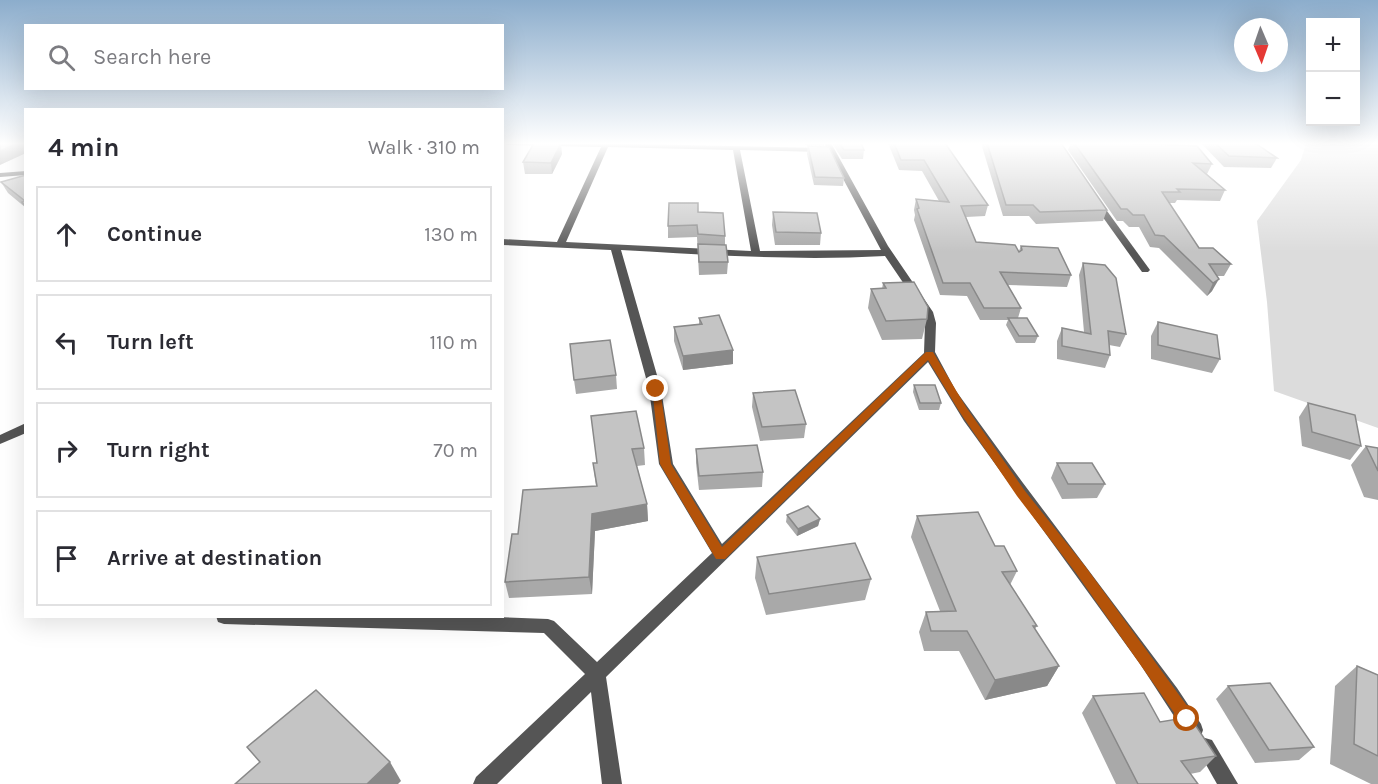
<!DOCTYPE html>
<meta charset="utf-8">
<style>
body{margin:0;font-family:Karla,sans-serif;background:#f7f7f7;color:#2b2b33}
.controls{position:absolute;right:18px;top:18px;display:grid;overflow:hidden;border-radius:0px;box-shadow:0 6px 24px #0002}
.controls button{width:54px;height:54px;display:grid;place-items:center;padding:0;border:0;border-bottom:2px solid #e1e1e2;background:#fff;color:#2b2b33;font:30px sans-serif}
.compass{position:absolute;left:1234px;top:18px;width:54px;height:54px;border-radius:50%;background:#fff;box-shadow:0 6px 24px #0002;rotate:178deg}
.stop{position:absolute;width:18px;height:18px;margin:-14px;border:4px solid #b45309;border-radius:50%;background:#fff}
.stop.end{background:#b45309;border-color:#fff;box-shadow:0 2px 6px #0008}
.list{margin:0;padding:0;list-style:none}
h2{display:flex;justify-content:space-between;align-items:center;height:78px;margin:0;padding:0 24px;font-size:26px}
h2 small{font-size:20px;font-weight:400;color:#7c7c81}
.list li{display:grid;grid-template-columns:39px 1fr auto;gap:18px;align-items:center;box-sizing:border-box;height:96px;margin:0 12px 12px;padding:0 12px;border:2px solid #e1e1e2;border-radius:0px}
.list b{display:block;font-size:22px;white-space:nowrap}
.list em{font-size:20px;font-style:normal;color:#7c7c81}
.icon{flex:none;width:33px;height:33px;fill:none;stroke:currentColor;stroke-width:2;stroke-linecap:round;stroke-linejoin:round}
.map{position:relative;flex:none;width:1378px;height:784px;overflow:hidden}
.search{position:absolute;background:#fff;box-shadow:0 6px 24px #0002;left:24px;top:24px;width:480px;height:66px;display:flex;align-items:center;gap:15px;box-sizing:border-box;padding:0 21px;border-radius:0px;color:#7c7c81;font-size:22px}
.panel{position:absolute;background:#fff;box-shadow:0 6px 24px #0002;left:24px;top:108px;width:480px;height:510px;border-radius:0px}
.map>svg:first-child{display:block}
.green{fill:#dcdcdc}
.lines{fill:none;stroke-linecap:round;stroke-linejoin:round}
.street{fill:#555;fill-rule:evenodd}
.wall{fill:#a9a9a9}
.shaded-wall{fill:#898989}
.building{fill:#c4c4c4;stroke:#898989;stroke-width:1.5}
.route{fill:#b45309}
</style>
<div class="map">
<svg width="1378" height="784" viewBox="0 0 1378 784">
<rect width="100%" height="100%" fill="#fff"/>
<polygon class="green" points="1306,143 1378,143 1378,428 1274,391 1267,302 1257,221 1301,160"/>
<g class="lines">
<g class="street">
<path d="M504 143H592L825 148V152H822L740 150 760 251 881 250 824 143H831L888 246 933 312 936 323 935 352 956 391 1023 483 1177 688 1201 724 1203 730 1201 736 1194 739 1187 736 1140 664 964 421 928 362 606 677 622 784H602L591 692 497 784H473L476 777 585 674 544 633 224 624 218 622 216 616H466L548 619 554 621 597 662 712 553 659 464 649 389 611 250 502 245V239L557 242 601 147 508 145ZM608 147 733 150 751 251 566 242ZM621 250C709 255 797 261 885 256L923 312 925 323 924 353 722 544 673 464 661 389Z"/>
<polygon points="26,171 26,175 0,177 0,173"/>
<polygon points="1093,200 1099,200 1150,270 1148,272 1142,272 1092,202"/>
<polygon points="26,423 26,433 0,444 0,435"/>
<polygon points="1205,738 1212,740 1238,784 1217,784 1196,747 1198,740"/>
</g>
</g>
<g class="wall">
<polygon points="804,143 824,143 824,146 805,145"/>
<polygon points="832,143 861,143 864,150 863,159 842,159"/>
<polygon points="888,143 945,143 988,205 985,216 966,217 976,242 1019,251 1021,246 1071,275 1067,287 1007,285 1021,308 1018,318 1038,336 1035,343 1016,343 1006,325 1008,320 980,320 967,296 940,295 914,220 915,215 914,210 916,199 939,201 922,171 899,170"/>
<polygon points="981,143 1061,143 1107,210 1103,221 1036,224 1029,216 1003,216"/>
<polygon points="1071,143 1156,143 1156,144 1212,164 1207,174 1225,190 1220,201 1177,200 1175,203 1169,203 1199,248 1231,264 1224,276 1217,276 1212,291 1207,296 1159,248 1150,247 1139,227 1129,227 1123,221 1117,221 1068,150"/>
<polygon points="1201,143 1255,143 1277,158 1271,168 1224,167"/>
<polygon points="808,146 844,178 843,186 814,185 807,154"/>
<polygon points="562,154 552,174 525,174 523,162"/>
<polygon points="26,175 26,208 8,193 1,182"/>
<polygon points="698,212 725,236 725,245 728,262 727,274 699,275 697,237 668,238 668,226"/>
<polygon points="773,212 821,233 820,245 775,245 772,225"/>
<polygon points="1083,263 1126,334 1120,347 1109,345 1110,355 1105,368 1057,359 1057,341 1062,328 1084,332 1079,275"/>
<polygon points="883,283 927,319 922,339 882,340 868,308 871,289 882,289"/>
<polygon points="699,318 733,350 733,364 683,370 674,341 674,327 699,324"/>
<polygon points="1158,322 1220,359 1212,373 1151,359 1151,336"/>
<polygon points="616,375 617,389 576,394 574,380"/>
<polygon points="914,385 941,403 939,410 919,410 913,392"/>
<polygon points="753,393 806,424 804,438 760,441 752,407"/>
<polygon points="1308,403 1361,446 1350,460 1302,446 1299,417"/>
<polygon points="591,416 644,448 645,465 637,466 647,504 648,521 595,531 592,594 509,598 505,582 518,534 596,486 593,463 597,463"/>
<polygon points="1366,446 1378,448 1378,500 1364,497 1351,465"/>
<polygon points="696,449 763,472 762,487 699,490 696,463"/>
<polygon points="1057,463 1105,484 1097,498 1062,499 1051,478"/>
<polygon points="787,515 820,519 818,526 797,536 786,522"/>
<polygon points="917,516 995,546 1017,571 1010,585 1037,626 1035,629 1059,666 1047,686 985,700 959,651 924,651 919,632 926,612 940,611 911,537"/>
<polygon points="757,557 871,579 865,600 766,615 755,578"/>
<polygon points="1357,666 1378,675 1378,784 1371,784 1330,764 1335,686"/>
<polygon points="1228,686 1314,747 1299,760 1255,763 1216,699"/>
<polygon points="1093,696 1160,722 1216,756 1200,772 1190,774 1198,784 1116,784 1082,713"/>
</g>
<g class="shaded-wall">
<polygon points="18,143 26,143 26,153 0,165 0,151"/>
<polygon points="561,143 562,154 552,174 551,163"/>
<polygon points="1219,279 1212,291 1207,296 1213,283"/>
<polygon points="733,350 733,364 683,370 683,356"/>
<polygon points="647,504 648,521 595,531 592,594 589,577 592,514"/>
<polygon points="820,519 818,526 797,536 798,529"/>
<polygon points="1059,666 1047,686 985,700 995,680"/>
<polygon points="390,762 401,781 398,784 367,784"/>
</g>
<g class="building">
<polygon points="0,143 18,143 0,151"/>
<polygon points="534,143 561,143 551,163 523,162"/>
<polygon points="839,143 861,143 864,150 844,150"/>
<polygon points="894,143 945,143 988,205 961,206 976,242 1015,245 1019,252 1022,250 1021,246 1058,248 1071,275 1000,272 1021,308 984,308 970,283 943,283 917,209 919,208 916,199 949,202 924,160 901,160"/>
<polygon points="987,143 1061,143 1107,210 1040,212 1033,205 1006,205"/>
<polygon points="1074,143 1126,143 1197,146 1212,164 1193,163 1225,190 1177,189 1180,192 1162,192 1199,248 1213,248 1231,264 1209,264 1219,279 1213,283 1164,236 1155,235 1144,215 1133,215 1127,209 1121,209"/>
<polygon points="1215,143 1255,143 1277,158 1229,156"/>
<polygon points="808,146 829,147 844,178 815,177"/>
<polygon points="26,175 26,207 22,202 25,201 1,182"/>
<polygon points="669,203 698,203 698,212 723,213 725,236 698,234 697,225 668,226"/>
<polygon points="773,212 817,213 821,233 776,232"/>
<polygon points="698,244 726,245 728,262 699,262"/>
<polygon points="1083,263 1105,265 1116,278 1126,334 1108,331 1110,355 1062,346 1062,328 1091,334"/>
<polygon points="914,282 928,307 927,319 886,321 871,289 886,288 883,283"/>
<polygon points="719,315 733,350 683,356 674,327 702,324 699,318"/>
<polygon points="1008,318 1027,318 1038,336 1019,336"/>
<polygon points="1158,322 1217,335 1220,359 1158,345"/>
<polygon points="610,340 616,375 574,380 570,344"/>
<polygon points="914,385 935,385 941,403 920,403"/>
<polygon points="795,390 806,424 762,427 753,393"/>
<polygon points="1308,403 1355,415 1361,446 1312,432"/>
<polygon points="636,411 644,448 632,449 647,504 592,514 589,577 505,582 512,534 518,534 523,490 597,486 593,463 597,463 591,416"/>
<polygon points="757,445 763,472 699,476 696,449"/>
<polygon points="1366,446 1378,448 1378,471"/>
<polygon points="1057,463 1092,463 1105,484 1068,484"/>
<polygon points="808,506 820,519 798,529 787,515"/>
<polygon points="978,512 995,546 1004,546 1017,571 1002,572 1037,626 1033,626 1059,666 995,680 967,631 931,631 926,612 956,611 917,516"/>
<polygon points="855,543 871,579 769,594 757,557"/>
<polygon points="1357,666 1378,675 1378,756 1354,744"/>
<polygon points="1270,683 1314,747 1269,750 1228,686"/>
<polygon points="316,690 390,762 367,784 235,784 260,762 247,747"/>
<polygon points="1144,693 1160,722 1190,717 1216,756 1181,761 1198,784 1138,784 1093,696"/>
</g>
<linearGradient id="sky" x2="0" y2="1"><stop stop-color="#8cadcc"/><stop offset="0.57" stop-color="#fff"/><stop offset="1" stop-color="#fff" stop-opacity="0"/></linearGradient>
<rect width="1378" height="252" fill="url(#sky)"/>
<polygon class="route" points="926,352 933,352 966,407 1025,491 1085,566 1193,714 1195,719 1193,724 1187,726 1182,724 1076,573 1017,496 959,411 928,360 725,559 716,559 660,464 652,386 660,389 671,464 722,547"/>
</svg>
<div class="controls">
<button>+</button>
<button>−</button>
</div>
<svg class="compass" viewBox="-18 -18 36 36"><path d="M0-13l5 13h-10z" fill="#e53935"/><path d="M0 13l5-13h-10z" fill="#7c7c81"/></svg>
<div class="stop" style="left:1187px;top:719px"></div>
<div class="stop end" style="left:656px;top:389px"></div>
<div class="search"><svg class="icon" aria-label="search" viewBox="0 0 24 24"><circle cx="10" cy="10" r="6"/><path d="M15 15l6 6"/></svg>Search here</div>
<section class="panel">
<h2>4 min<small>Walk · 310 m</small></h2>
<ul class="list">
<li><svg class="icon" aria-label="ahead" viewBox="0 0 24 24"><path d="M12 20V5M6 11l6-6 6 6"/></svg><div><b>Continue</b></div><em>130 m</em></li>
<li><svg class="icon" aria-label="left" viewBox="0 0 24 24"><path d="M17 20v-9H6M10 6l-5 5 5 5"/></svg><div><b>Turn left</b></div><em>110 m</em></li>
<li><svg class="icon" aria-label="right" viewBox="0 0 24 24"><path d="M7 20v-9h11M14 6l5 5-5 5"/></svg><div><b>Turn right</b></div><em>70 m</em></li>
<li><svg class="icon" aria-label="arrive" viewBox="0 0 24 24"><path d="M6 21V4h12l-3 4 3 4H6"/></svg><div><b>Arrive at destination</b></div></li>
</ul>
</section>
</div>
